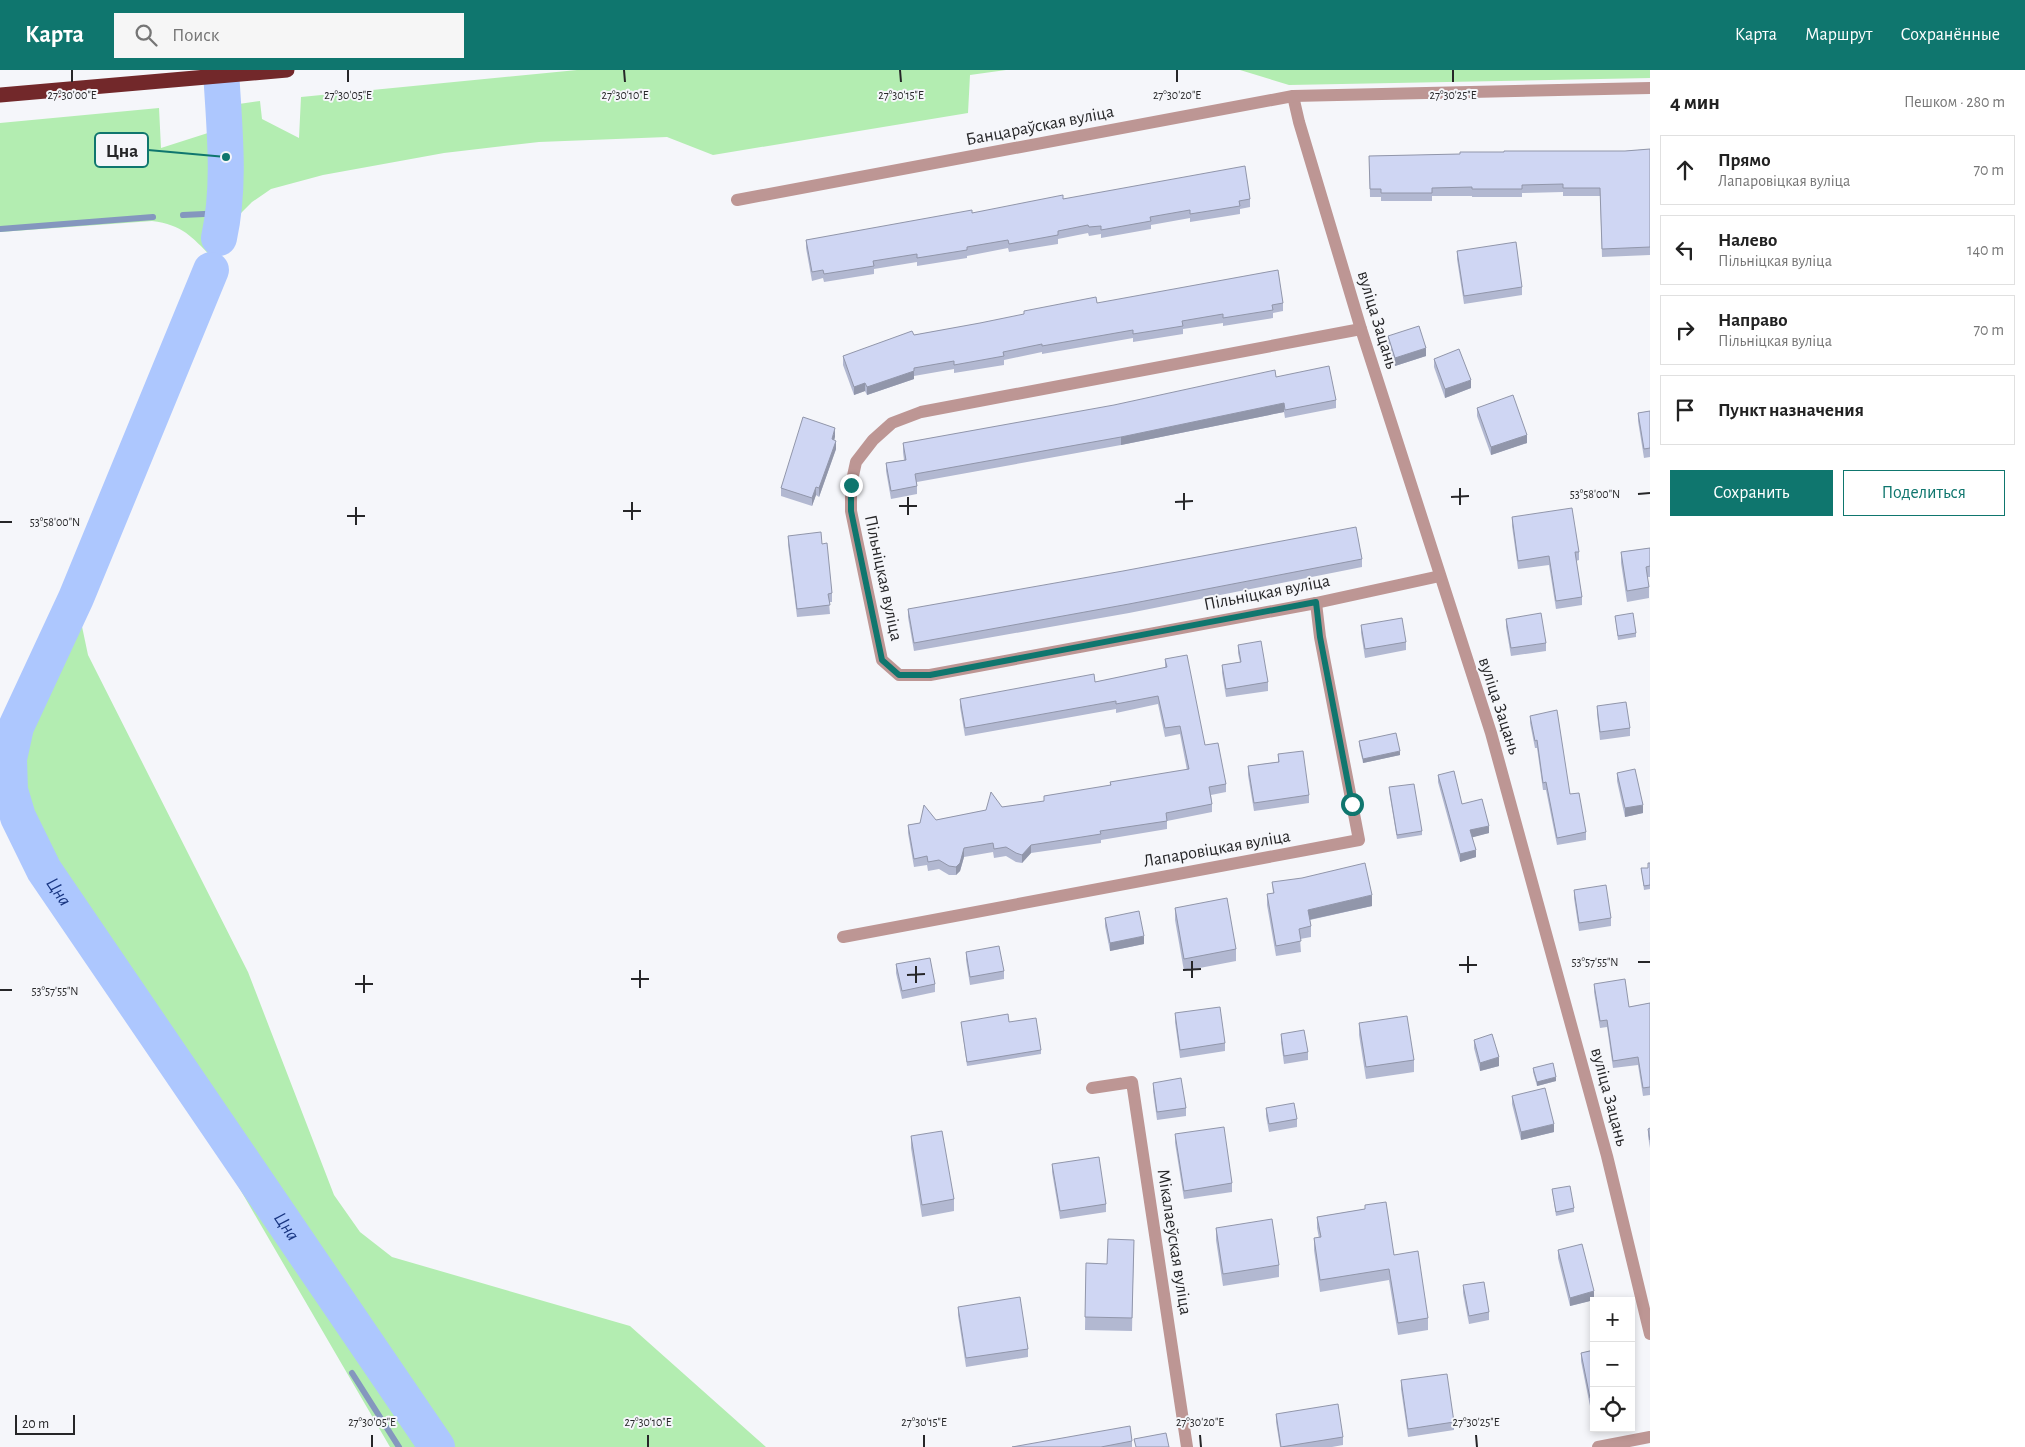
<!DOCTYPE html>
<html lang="ru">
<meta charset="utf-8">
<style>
body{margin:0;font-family:"Alegreya Sans",sans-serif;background:#f6f6f6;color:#222}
.controls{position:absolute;right:15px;bottom:15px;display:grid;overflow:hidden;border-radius:0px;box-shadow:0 2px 8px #0003}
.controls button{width:45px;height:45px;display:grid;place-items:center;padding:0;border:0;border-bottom:1px solid #e0e0e0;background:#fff;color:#222;font:25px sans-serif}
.scale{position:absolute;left:15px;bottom:12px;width:60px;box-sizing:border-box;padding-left:5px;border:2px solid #262628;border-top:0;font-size:14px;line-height:18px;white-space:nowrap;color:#262628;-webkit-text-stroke:4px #f5f6fa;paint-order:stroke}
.stop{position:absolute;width:15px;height:15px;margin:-11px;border:4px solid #0f766e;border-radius:50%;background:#fff}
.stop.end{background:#0f766e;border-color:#fff;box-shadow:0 1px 5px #0008}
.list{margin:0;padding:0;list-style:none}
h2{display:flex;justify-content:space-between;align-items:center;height:65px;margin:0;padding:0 20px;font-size:21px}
h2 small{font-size:16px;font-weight:400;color:#767676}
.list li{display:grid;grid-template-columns:32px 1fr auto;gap:15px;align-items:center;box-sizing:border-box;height:70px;margin:0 10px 10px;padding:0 10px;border:1px solid #e0e0e0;border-radius:0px}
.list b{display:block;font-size:19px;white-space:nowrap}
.list p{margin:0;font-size:16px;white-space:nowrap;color:#767676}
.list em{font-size:16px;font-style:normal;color:#767676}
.actions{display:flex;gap:10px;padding:15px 20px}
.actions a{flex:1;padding:11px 0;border:1px solid #0f766e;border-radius:0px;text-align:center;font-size:18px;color:#0f766e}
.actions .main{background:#0f766e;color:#fff}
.icon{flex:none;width:28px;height:28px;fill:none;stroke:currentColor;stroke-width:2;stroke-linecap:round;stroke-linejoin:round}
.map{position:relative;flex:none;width:1650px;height:1377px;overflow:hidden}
header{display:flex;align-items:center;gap:30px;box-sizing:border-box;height:70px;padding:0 25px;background:#0f766e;color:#fff}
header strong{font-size:24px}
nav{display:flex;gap:28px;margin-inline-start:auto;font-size:18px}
.search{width:350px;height:45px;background:#f6f6f6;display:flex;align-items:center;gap:12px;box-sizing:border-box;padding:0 18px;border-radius:0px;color:#767676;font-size:19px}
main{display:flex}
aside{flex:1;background:#fff}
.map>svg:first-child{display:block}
.green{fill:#b3edb1}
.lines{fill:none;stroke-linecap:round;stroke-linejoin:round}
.stream{stroke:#8497be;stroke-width:6}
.river{stroke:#adc7fe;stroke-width:36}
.street{stroke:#bd9694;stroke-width:12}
.highway{stroke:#72282a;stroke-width:15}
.wall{fill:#b2b8d1}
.shaded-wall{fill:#9196aa}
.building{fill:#cfd6f3;stroke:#9196aa}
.route{stroke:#0f766e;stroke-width:6}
.ticks{fill:none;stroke:#262628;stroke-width:2}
.labels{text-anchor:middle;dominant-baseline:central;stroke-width:4;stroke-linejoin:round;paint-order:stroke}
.street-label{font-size:18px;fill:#262628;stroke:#f5f6fa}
.water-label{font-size:19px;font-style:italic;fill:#193682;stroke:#f5f6fa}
.ticks-label{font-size:12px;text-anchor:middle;fill:#262628;stroke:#f5f6fa;stroke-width:4;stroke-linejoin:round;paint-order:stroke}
.leader{fill:none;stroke:#0f766e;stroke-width:2}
.callout-dot{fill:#0f766e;stroke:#f5f6fa;stroke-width:2}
.callout{fill:#f5f6fa;stroke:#0f766e;stroke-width:2}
.callout-label{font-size:19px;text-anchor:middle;font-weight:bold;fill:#262628}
</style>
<header>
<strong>Карта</strong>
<div class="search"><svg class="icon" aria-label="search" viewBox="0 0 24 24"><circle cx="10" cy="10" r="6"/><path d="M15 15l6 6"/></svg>Поиск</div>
<nav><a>Карта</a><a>Маршрут</a><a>Сохранённые</a></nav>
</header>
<main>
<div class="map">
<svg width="1650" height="1377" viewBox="0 0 1650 1377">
<rect width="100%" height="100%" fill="#f5f6fa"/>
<g class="green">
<path d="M577 0H1006L970 5 968 43 713 85 667 67 539 72 444 83 323 105 271 119 252 132 238 146 215 190C193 169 185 155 152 151L0 162V53L159 38 161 78 211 62 225 36 260 31 262 49 299 68 301 27Z"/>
<polygon points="1240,0 1650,0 1650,8 1289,15"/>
<polygon points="76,528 88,585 248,902 334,1125 360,1162 392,1187 630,1256 766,1377 390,1377 191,1035 44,800 18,747 10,720 9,689 16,657"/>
</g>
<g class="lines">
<g class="stream">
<polyline points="183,145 225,143"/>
<polyline points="0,159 153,147"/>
<polyline points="352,1303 399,1377"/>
</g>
<g class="river">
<path d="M219 168C231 113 224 56 221 0"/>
<path id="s1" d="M211 200 76 528 16 657 9 689 10 720 18 747 44 800 437 1377"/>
</g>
<g class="street">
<polyline points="1293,26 1299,52 1361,259 1491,663 1607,1086 1650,1264"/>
<polyline points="737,130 1293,26 1650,18"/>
<polyline points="1361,259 921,342 892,353 873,370 856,392 851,415 851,441 882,590 899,605 930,605 1316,533 1440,506"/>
<polyline points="843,867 1359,770 1320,567 1316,533"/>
<polyline points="1092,1018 1132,1012 1187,1377"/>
<polyline points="1598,1377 1650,1367"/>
</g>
<polyline class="highway" points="0,25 287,0"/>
</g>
<g class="wall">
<polygon points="1650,79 1650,185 1602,187 1600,126 1563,126 1563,122 1522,123 1522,127 1472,127 1472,126 1432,126 1432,131 1381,131 1381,127 1370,127 1369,86 1625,81"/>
<polygon points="1063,129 1250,129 1250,137 1240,139 1240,144 1190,152 1190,148 1151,155 1151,159 1101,168 1101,164 1089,166 1088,163 1058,169 1058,174 1009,182 1008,178 967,186 967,188 917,196 917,192 874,199 874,204 824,212 823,208 812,211 806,178 806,170 972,143"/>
<polygon points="1457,181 1522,217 1522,225 1464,234 1457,189"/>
<polygon points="1097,233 1283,233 1283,241 1273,243 1273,248 1223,256 1223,253 1183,259 1183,264 1133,272 1133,268 1042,284 1042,282 1004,290 1004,295 954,303 954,299 914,306 914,309 867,325 865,321 854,325 843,295 843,286 914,265"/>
<polygon points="1388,266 1426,286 1395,296 1388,275"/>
<polygon points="1434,289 1471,318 1445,328 1434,297"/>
<polygon points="1276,307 1336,330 1336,338 1285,348 1284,342 1121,375 917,412 917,424 891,429 886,401 886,393 904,390 903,382 903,373"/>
<polygon points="1477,338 1527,373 1491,385 1477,346"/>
<polygon points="1650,341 1650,387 1644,388 1638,351 1638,343"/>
<polygon points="835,367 834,370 836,379 819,427 816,425 812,436 781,426 781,418"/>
<polygon points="1512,447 1579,482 1579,490 1576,491 1582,527 1582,535 1556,539 1549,495 1518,499 1512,456"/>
<polygon points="788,466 822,474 832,523 832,532 829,532 830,544 797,547 788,475"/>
<polygon points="1650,478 1650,507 1647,507 1649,517 1649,528 1627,532 1621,493 1621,482"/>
<polygon points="1362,489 1362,497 1129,543 914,581 908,547 908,539"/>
<polygon points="1615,546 1636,563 1636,567 1618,570"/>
<polygon points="1506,549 1546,573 1546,581 1511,586 1506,557"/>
<polygon points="1361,555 1406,572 1406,580 1365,588 1361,563"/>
<polygon points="1238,575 1268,612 1268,621 1226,627 1222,603 1222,595 1240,592 1238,583"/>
<polygon points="1165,589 1205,675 1226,714 1226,722 1211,725 1212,734 1212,742 1167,751 1167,759 1101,770 1101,773 1031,783 1022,793 1016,792 1006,786 994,788 993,782 964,787 960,801 956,805 949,805 939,799 928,801 927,795 914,797 908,763 908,755 936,750 1002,737 1044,731 1044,726 1110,716 1110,712 1187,700 1180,664 1165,667 1158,634 1116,643 1116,639 965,666 960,637 960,629 1095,612 1165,598"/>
<polygon points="1597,636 1630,658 1630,666 1600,670 1597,644"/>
<polygon points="1530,646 1570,724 1586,762 1586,770 1557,775 1546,720 1543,720 1537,678 1535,678 1530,653"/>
<polygon points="1359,671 1400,685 1363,693 1359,675"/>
<polygon points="1278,684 1309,725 1309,733 1254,741 1248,705 1248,696 1278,692"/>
<polygon points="1617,703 1643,743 1625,747 1617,711"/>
<polygon points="1438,705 1462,734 1489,763 1472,767 1476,787 1460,792 1438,712"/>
<polygon points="1389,717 1422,761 1422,765 1397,769 1389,721"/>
<polygon points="1650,793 1650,819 1644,820 1641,798 1648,798"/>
<polygon points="1272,812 1372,836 1310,850 1311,856 1311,867 1300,869 1301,882 1276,886 1267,835 1267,824 1273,823"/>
<polygon points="1574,820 1611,848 1611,856 1579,861 1574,828"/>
<polygon points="1175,838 1236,879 1236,891 1184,901 1175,850"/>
<polygon points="1105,848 1144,874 1110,881 1105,856"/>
<polygon points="966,882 1004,901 1004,909 970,915 966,890"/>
<polygon points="896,894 935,914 935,922 902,929 896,903"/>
<polygon points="1594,914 1629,937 1650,933 1650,1025 1643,1026 1638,995 1613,998 1607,957 1600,958 1594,922"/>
<polygon points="1175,943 1225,973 1225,981 1180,988 1175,952"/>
<polygon points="961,952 1009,952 1041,980 1041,984 967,996"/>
<polygon points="1359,953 1414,990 1414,1002 1366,1009 1359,965"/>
<polygon points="1281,964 1308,982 1308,990 1284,994 1281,972"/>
<polygon points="1474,970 1499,996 1480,1001 1474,978"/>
<polygon points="1533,998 1556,1011 1537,1016 1533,1002"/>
<polygon points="1153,1013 1186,1038 1186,1046 1157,1050 1153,1021"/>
<polygon points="1512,1026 1554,1062 1521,1070 1512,1034"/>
<polygon points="1266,1038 1297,1049 1297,1057 1269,1062 1266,1046"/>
<polygon points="1650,1058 1650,1078 1648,1066 1648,1059"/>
<polygon points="1175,1064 1232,1113 1232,1122 1184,1129 1175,1073"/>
<polygon points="911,1066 954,1129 954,1141 922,1147 911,1078"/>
<polygon points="1052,1094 1106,1134 1106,1142 1060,1149 1052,1102"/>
<polygon points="1552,1119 1574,1138 1574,1142 1556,1146"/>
<polygon points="1365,1135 1394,1185 1428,1248 1428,1260 1398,1265 1389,1210 1320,1222 1314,1180 1314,1168 1319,1168 1317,1158 1317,1147 1365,1139"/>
<polygon points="1216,1158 1279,1195 1279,1207 1223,1216 1216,1170"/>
<polygon points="1134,1170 1132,1261 1085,1260 1086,1193 1107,1194"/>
<polygon points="1558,1180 1594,1230 1570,1236 1558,1188"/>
<polygon points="1463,1215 1489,1242 1489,1250 1469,1254 1463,1223"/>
<polygon points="958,1237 1028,1279 1028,1287 966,1297 958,1245"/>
<polygon points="1594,1280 1594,1335 1590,1336 1581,1291 1581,1283"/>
<polygon points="1401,1310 1454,1352 1454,1360 1408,1367 1401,1319"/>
<polygon points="1276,1344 1343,1367 1343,1375 1332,1377 1280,1377 1276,1352"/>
<polygon points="1132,1371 1132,1377 1012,1377"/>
</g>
<g class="shaded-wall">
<polygon points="1426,278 1426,286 1395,296 1395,288"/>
<polygon points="914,301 914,309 867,325 867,317"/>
<polygon points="1471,310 1471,318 1445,328 1445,319"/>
<polygon points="865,313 865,321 854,325 854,317"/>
<polygon points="1284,333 1284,342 1121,375 1121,367"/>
<polygon points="835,358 835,367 832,377 832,369"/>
<polygon points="1527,365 1527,373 1491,385 1491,377"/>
<polygon points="836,371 836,379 819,427 819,418"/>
<polygon points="816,417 816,425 812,436 812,428"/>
<polygon points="1400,681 1400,685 1363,693 1363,689"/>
<polygon points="1643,735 1643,743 1625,747 1625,738"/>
<polygon points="1489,756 1489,763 1470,768 1470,760"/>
<polygon points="1031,775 1031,783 1022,793 1022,785"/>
<polygon points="964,778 964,787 960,801 956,805 956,797"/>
<polygon points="1476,780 1476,787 1460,792 1460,784"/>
<polygon points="1372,825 1372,836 1308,850 1308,840"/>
<polygon points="1144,866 1144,874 1110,881 1110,873"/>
<polygon points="1499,987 1499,996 1480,1001 1480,993"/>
<polygon points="1556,1007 1556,1011 1537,1016 1537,1012"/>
<polygon points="1554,1054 1554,1062 1521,1070 1521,1062"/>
<polygon points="1594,1221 1594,1230 1570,1236 1570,1228"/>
</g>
<g class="building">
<polygon points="1650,79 1650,177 1602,179 1600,118 1563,118 1563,114 1522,115 1522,119 1472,119 1472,117 1432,118 1432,123 1381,123 1381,119 1370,119 1369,86 1460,84 1460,82 1504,82 1504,81 1625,81"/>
<polygon points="1245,96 1250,129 1239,131 1240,136 1190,144 1190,140 1150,147 1151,151 1101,160 1101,156 1089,157 1088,155 1058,161 1058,165 1009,174 1008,170 967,177 967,180 917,188 917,184 873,191 874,196 824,204 823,200 812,202 806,170 972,140 972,143 1063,125 1063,129"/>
<polygon points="1516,172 1522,217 1464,226 1457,181"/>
<polygon points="1278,200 1283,233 1272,235 1273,240 1223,248 1223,244 1182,251 1183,256 1133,264 1133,260 1042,276 1042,274 1003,282 1004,286 954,295 954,291 914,298 914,301 867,317 865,313 854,317 843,286 912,261 914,265 980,253 1024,244 1024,241 1096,227 1097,233"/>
<polygon points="1419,256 1426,278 1395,288 1388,266"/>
<polygon points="1459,279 1471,310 1445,319 1434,289"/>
<polygon points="1329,296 1336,330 1285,340 1284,333 1121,367 915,404 917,416 891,421 886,393 906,390 903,373 1114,335 1275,300 1276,307"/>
<polygon points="1513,325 1527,365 1491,377 1477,338"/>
<polygon points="1650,341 1650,378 1644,379 1638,343"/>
<polygon points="803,347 835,358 832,369 836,371 819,418 816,417 812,428 781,418"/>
<polygon points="1572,438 1579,482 1575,482 1582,527 1556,531 1549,486 1518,491 1512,447"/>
<polygon points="1356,457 1362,489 1129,534 914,573 908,539 1123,501"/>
<polygon points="821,462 822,474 827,473 832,523 828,524 830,535 797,539 788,466"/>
<polygon points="1650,478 1650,496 1646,497 1649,517 1627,521 1621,482"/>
<polygon points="1541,543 1546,573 1511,578 1506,549"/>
<polygon points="1633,543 1636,563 1618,566 1615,546"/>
<polygon points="1402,548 1406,572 1365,579 1361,555"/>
<polygon points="1261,571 1268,612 1226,619 1222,595 1241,592 1238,575"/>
<polygon points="1187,585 1205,675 1218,673 1226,714 1209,717 1212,734 1166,743 1167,751 1100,761 1101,764 1031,775 1022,785 1016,783 1006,777 994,779 993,773 964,778 960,793 956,797 949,796 939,790 928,792 927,786 914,789 908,755 920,753 924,735 936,750 986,740 991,722 1002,737 1044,731 1044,726 1111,715 1110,712 1189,699 1180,656 1165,658 1158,626 1116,634 1116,631 965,658 960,629 1094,604 1095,612 1167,597 1165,589"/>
<polygon points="1626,632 1630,658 1600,662 1597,636"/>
<polygon points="1557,640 1570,724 1579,723 1586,762 1557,768 1546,712 1543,713 1537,670 1535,671 1530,646"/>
<polygon points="1396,663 1400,681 1363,689 1359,671"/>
<polygon points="1303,681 1309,725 1254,733 1248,696 1279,692 1278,684"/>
<polygon points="1635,699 1643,735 1625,738 1617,703"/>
<polygon points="1454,701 1462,734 1482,729 1489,756 1470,760 1476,780 1460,784 1438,705"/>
<polygon points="1414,714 1422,761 1397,765 1389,717"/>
<polygon points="1365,793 1372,825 1308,840 1311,856 1299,859 1301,871 1276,876 1267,824 1274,823 1272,812 1302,808"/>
<polygon points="1648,793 1650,793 1650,815 1644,816 1641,798 1648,798"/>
<polygon points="1606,815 1611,848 1579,853 1574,820"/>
<polygon points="1227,828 1236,879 1184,889 1175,838"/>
<polygon points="1139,841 1144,866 1110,873 1105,848"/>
<polygon points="999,876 1004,901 970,907 966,882"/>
<polygon points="930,888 935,914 902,921 896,894"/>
<polygon points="1625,909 1629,937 1650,933 1650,1017 1643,1018 1638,987 1613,991 1607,950 1600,951 1594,914"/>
<polygon points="1220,937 1225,973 1180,980 1175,943"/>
<polygon points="1008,944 1009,952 1036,948 1041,980 967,992 961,952"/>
<polygon points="1407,946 1414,990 1366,997 1359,953"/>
<polygon points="1304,960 1308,982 1284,986 1281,964"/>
<polygon points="1492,964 1499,987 1480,993 1474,970"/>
<polygon points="1553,993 1556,1007 1537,1012 1533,998"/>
<polygon points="1181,1008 1186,1038 1157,1042 1153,1013"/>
<polygon points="1545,1018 1554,1054 1521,1062 1512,1026"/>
<polygon points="1294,1033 1297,1049 1269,1054 1266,1038"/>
<polygon points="1224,1057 1232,1113 1184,1121 1175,1064"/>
<polygon points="1650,1058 1650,1070 1648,1059"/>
<polygon points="942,1061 954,1129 922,1135 911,1066"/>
<polygon points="1099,1087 1106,1134 1060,1141 1052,1094"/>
<polygon points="1570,1116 1574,1138 1556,1142 1552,1119"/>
<polygon points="1386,1132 1394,1185 1418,1181 1428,1248 1398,1253 1389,1199 1320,1210 1314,1168 1321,1167 1317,1147 1365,1139 1365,1135"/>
<polygon points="1272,1149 1279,1195 1223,1204 1216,1158"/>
<polygon points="1108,1169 1134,1170 1132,1248 1085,1247 1086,1193 1107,1194"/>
<polygon points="1582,1174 1594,1221 1570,1228 1558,1180"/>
<polygon points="1484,1212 1489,1242 1469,1246 1463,1215"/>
<polygon points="1020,1227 1028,1279 966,1288 958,1237"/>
<polygon points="1594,1280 1594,1327 1590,1328 1581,1283"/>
<polygon points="1447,1304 1454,1352 1408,1359 1401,1310"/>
<polygon points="1338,1334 1343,1367 1281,1377 1276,1344"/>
<polygon points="1130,1356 1132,1371 1101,1377 1012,1377"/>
<polygon points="1166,1363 1169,1377 1136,1377 1134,1369"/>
</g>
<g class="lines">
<polyline class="route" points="851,415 851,441 882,590 899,605 930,605 1316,532 1320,567 1352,734"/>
</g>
<path class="ticks" d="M72 0V12M348 0V12M624 0 625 12M900 0 901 12M1177 0V12M1453 0V12M1460 418V435M1184 423V440M1638 424 1650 423M908 427V445M1451 427 1469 426M632 432V450M1175 432 1193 431M899 436H917M356 437V455M623 441H641M347 446H365M0 452H12M1468 886V903M1192 891V908M1638 892H1650M1459 895H1477M916 896V913M640 900V918M1183 900 1201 899M364 905V923M907 905 925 904M631 909H649M355 914H373M0 920H12M372 1365V1377M648 1365V1377M924 1365V1377M1200 1365 1201 1377M1476 1365 1477 1377"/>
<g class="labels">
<g class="street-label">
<text transform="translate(1040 56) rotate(-11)">Банцараўская вуліца</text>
<text transform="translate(1377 250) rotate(73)">вуліца Зацань</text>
<text transform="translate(883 508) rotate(78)">Пільніцкая вуліца</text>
<text transform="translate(1267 523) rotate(-11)">Пільніцкая вуліца</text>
<text transform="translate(1499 636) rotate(72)">вуліца Зацань</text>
<text transform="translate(1217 779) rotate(-10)">Лапаровіцкая вуліца</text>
<text transform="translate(1609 1027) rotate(75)">вуліца Зацань</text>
<text transform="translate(1174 1172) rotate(81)">Мікалаеўская вуліца</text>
</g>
<g class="water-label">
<text stroke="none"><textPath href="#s1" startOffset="674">Цна</textPath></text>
<text stroke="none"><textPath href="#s1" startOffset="1079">Цна</textPath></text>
</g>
</g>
<g class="ticks-label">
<text x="72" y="29">27°30'00"E</text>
<text x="348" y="29">27°30'05"E</text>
<text x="625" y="29">27°30'10"E</text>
<text x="901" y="29">27°30'15"E</text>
<text x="1177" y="29">27°30'20"E</text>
<text x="1453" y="29">27°30'25"E</text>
<text x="1595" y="428">53°58'00"N</text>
<text x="55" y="456">53°58'00"N</text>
<text x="1595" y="896">53°57'55"N</text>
<text x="55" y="925">53°57'55"N</text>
<text x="372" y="1356">27°30'05"E</text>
<text x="648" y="1356">27°30'10"E</text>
<text x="924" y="1356">27°30'15"E</text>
<text x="1200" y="1356">27°30'20"E</text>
<text x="1476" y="1356">27°30'25"E</text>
</g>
<path class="leader" d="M226 87L148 80"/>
<circle class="callout-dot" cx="226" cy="87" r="5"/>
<rect class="callout" x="95" y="63" width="53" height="34" rx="5"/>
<g class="callout-label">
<text x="122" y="87">Цна</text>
</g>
</svg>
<div class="controls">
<button>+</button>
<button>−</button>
<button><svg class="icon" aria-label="locate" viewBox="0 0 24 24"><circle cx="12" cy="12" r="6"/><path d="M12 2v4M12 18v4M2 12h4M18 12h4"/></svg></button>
</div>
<div class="scale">20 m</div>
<div class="stop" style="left:1352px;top:734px"></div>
<div class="stop end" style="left:851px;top:415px"></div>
</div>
<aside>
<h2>4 мин<small>Пешком · 280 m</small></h2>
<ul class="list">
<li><svg class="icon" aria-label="ahead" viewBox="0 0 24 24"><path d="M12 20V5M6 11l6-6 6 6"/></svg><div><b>Прямо</b><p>Лапаровіцкая вуліца</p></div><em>70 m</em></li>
<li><svg class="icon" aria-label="left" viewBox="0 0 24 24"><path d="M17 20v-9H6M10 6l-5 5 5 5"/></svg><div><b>Налево</b><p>Пільніцкая вуліца</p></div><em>140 m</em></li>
<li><svg class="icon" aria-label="right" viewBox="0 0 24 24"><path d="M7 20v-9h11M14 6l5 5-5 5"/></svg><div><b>Направо</b><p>Пільніцкая вуліца</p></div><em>70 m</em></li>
<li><svg class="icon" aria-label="arrive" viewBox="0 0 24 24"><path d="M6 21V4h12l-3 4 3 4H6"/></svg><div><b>Пункт назначения</b></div></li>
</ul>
<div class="actions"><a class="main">Сохранить</a><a>Поделиться</a></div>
</aside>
</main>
